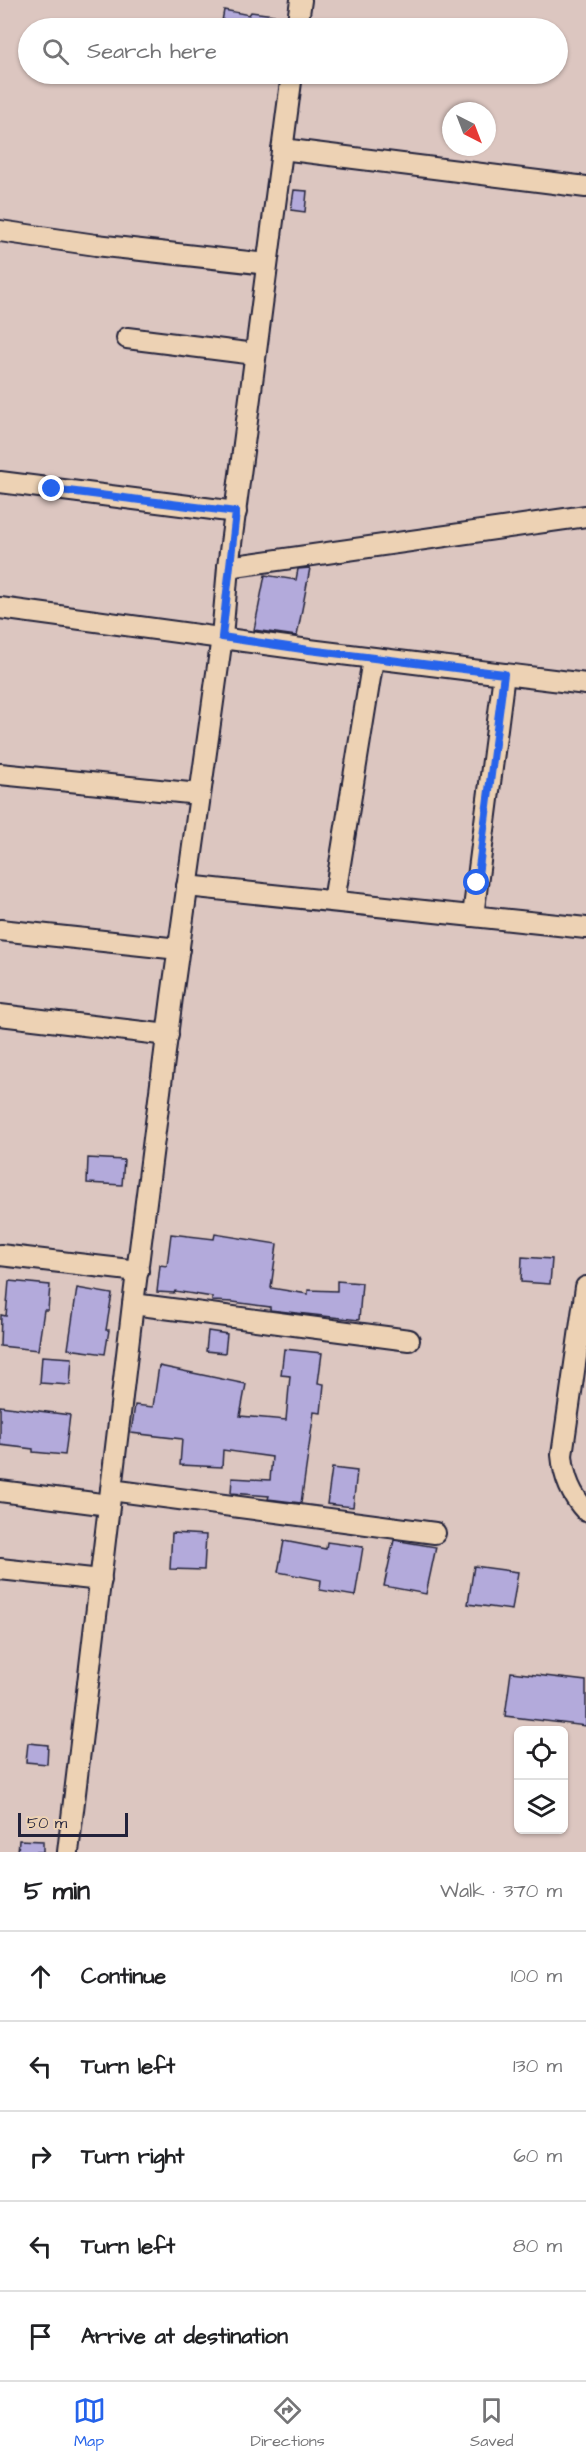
<!DOCTYPE html>
<meta charset="utf-8">
<style>
body{margin:0;font-family:"Architects Daughter",sans-serif;background:#f6f6f6;color:#202124}
.controls{position:absolute;right:18px;bottom:18px;display:grid;overflow:hidden;border-radius:9px;box-shadow:0 2px 4px #0004}
.controls button{width:54px;height:54px;display:grid;place-items:center;padding:0;border:0;border-bottom:2px solid #e0e0e0;background:#fff;color:#202124;font:30px sans-serif}
.compass{position:absolute;left:442px;top:102px;width:54px;height:54px;border-radius:50%;background:#fff;box-shadow:0 2px 4px #0004;rotate:138deg}
.scale{position:absolute;left:18px;bottom:15px;width:110px;box-sizing:border-box;padding-left:6px;border:3px solid #22223b;border-top:0;font-size:16px;line-height:21px;white-space:nowrap;color:#22223b;-webkit-text-stroke:4px #edd2b4;paint-order:stroke}
.stop{position:absolute;width:18px;height:18px;margin:-14px;border:4px solid #2563eb;border-radius:50%;background:#fff}
.stop.end{background:#2563eb;border-color:#fff;box-shadow:0 2px 6px #0008}
.list{margin:0;padding:0;list-style:none}
h2{display:flex;justify-content:space-between;align-items:center;height:78px;margin:0;padding:0 24px;font-size:26px}
h2 small{font-size:20px;font-weight:400;color:#757577}
.list li{display:grid;grid-template-columns:39px 1fr auto;gap:18px;align-items:center;box-sizing:border-box;height:90px;padding:0 24px;border-top:2px solid #e0e0e0}
.list b{display:block;font-size:22px;white-space:nowrap}
.list em{font-size:20px;font-style:normal;color:#757577}
.icon{flex:none;width:33px;height:33px;fill:none;stroke:currentColor;stroke-width:2;stroke-linecap:round;stroke-linejoin:round}
.map{position:relative;flex:none;width:586px;height:1852px;overflow:hidden}
.search{position:absolute;background:#fff;box-shadow:0 2px 4px #0004;left:18px;right:18px;top:18px;height:66px;display:flex;align-items:center;gap:15px;box-sizing:border-box;padding:0 21px;border-radius:33px;color:#757577;font-size:22px}
.sheet{height:528px;background:#fff}
nav{display:flex;justify-content:space-around;align-items:center;box-sizing:border-box;height:84px;border-top:2px solid #e0e0e0;background:#fff;font-size:16px;color:#757577}
nav a{display:grid;justify-items:center;gap:3px}
nav .on{color:#2563eb}
.map>svg:first-child{display:block}
.building{fill:#b3aadb;stroke:#22223b;stroke-width:1.5}
.lines{fill:none;stroke-linecap:round;stroke-linejoin:round}
.minor-casing{stroke:#22223b;stroke-width:24}
.minor{stroke:#edd2b4;stroke-width:20}
.route{stroke:#2563eb;stroke-width:8}
</style>
<div class="map">
<svg width="586" height="1852" viewBox="0 0 586 1852">
<rect width="100%" height="100%" fill="#dcc6c0"/>
<filter id="ink" filterUnits="userSpaceOnUse"><feTurbulence type="fractalNoise" baseFrequency=".0167" numOctaves="2"/><feDisplacementMap in="SourceGraphic" scale="12" xChannelSelector="R" yChannelSelector="G"/><feConvolveMatrix kernelMatrix="1 2 1 2 8 2 1 2 1" color-interpolation-filters="sRGB"/></filter>
<g filter="url(#ink)">
<g class="building">
<polygon points="224,10 249,15 251,12 274,15 272,28 221,27"/>
<polygon points="294,190 307,191 305,212 291,210"/>
<polygon points="310,568 297,636 254,630 265,575 296,580 298,569"/>
<polygon points="88,1158 124,1160 122,1185 87,1183"/>
<polygon points="171,1234 214,1239 215,1234 277,1244 271,1288 308,1294 308,1290 337,1291 337,1281 362,1283 359,1320 270,1310 270,1307 233,1302 212,1301 212,1297 175,1291 174,1293 157,1292 160,1265 167,1266"/>
<polygon points="522,1257 552,1259 550,1284 521,1282"/>
<polygon points="9,1281 50,1285 48,1310 44,1310 38,1350 0,1346 1,1315 6,1316"/>
<polygon points="77,1288 112,1294 106,1330 109,1330 105,1354 68,1349"/>
<polygon points="208,1331 227,1334 225,1353 206,1351"/>
<polygon points="284,1349 322,1353 318,1383 324,1384 321,1413 314,1412 301,1503 268,1499 269,1496 231,1493 232,1478 270,1480 272,1457 223,1450 222,1467 180,1465 182,1439 131,1433 135,1405 153,1407 159,1366 246,1384 240,1416 286,1420 290,1376 281,1375"/>
<polygon points="42,1356 72,1358 70,1385 40,1383"/>
<polygon points="0,1406 70,1415 65,1455 33,1452 33,1449 0,1445"/>
<polygon points="332,1468 357,1471 353,1507 327,1504"/>
<polygon points="172,1533 206,1535 204,1570 170,1569"/>
<polygon points="394,1540 436,1547 426,1594 384,1586"/>
<polygon points="284,1541 326,1549 327,1542 363,1547 355,1596 320,1590 321,1580 278,1572"/>
<polygon points="474,1566 518,1572 512,1610 468,1604"/>
<polygon points="511,1672 586,1681 586,1726 505,1716"/>
<polygon points="28,1743 48,1745 47,1764 26,1762"/>
<polygon points="19,1840 43,1841 43,1852 18,1852"/>
</g>
<g class="lines">
<g class="minor-casing">
<g id="minor">
<polyline points="297,28 301,0"/>
<polyline points="282,149 586,187"/>
<polyline points="0,231 96,245 267,264"/>
<polyline points="127,338 255,354"/>
<polyline points="0,482 236,512"/>
<polyline points="228,567 586,516"/>
<polyline points="0,608 309,650 504,674"/>
<polyline points="0,774 199,794"/>
<polyline points="187,886 586,928"/>
<polyline points="334,901 373,659"/>
<polyline points="473,916 504,674 586,684"/>
<polyline points="0,930 179,949"/>
<polyline points="0,1015 168,1035"/>
<polyline points="0,1255 138,1271"/>
<path d="M586 1287 562 1455C564 1478 571 1495 586 1511"/>
<polyline points="133,1304 409,1340"/>
<polyline points="111,1490 435,1533"/>
<polyline points="0,1491 109,1505"/>
<polyline points="0,1569 101,1580"/>
<polyline points="68,1852 133,1304 172,997 222,637 228,567 292,74"/>
</g>
</g>
<use href="#minor" class="minor"/>
</g>
</g>
<g class="lines" filter="url(#ink)">
<polyline class="route" points="52,489 236,512 222,637 309,650 504,674 477,883"/>
</g>
</svg>
<div class="controls">
<button><svg class="icon" aria-label="locate" viewBox="0 0 24 24"><circle cx="12" cy="12" r="6"/><path d="M12 2v4M12 18v4M2 12h4M18 12h4"/></svg></button>
<button><svg class="icon" aria-label="layers" viewBox="0 0 24 24"><path d="M12 4l9 5-9 5-9-5zM3 14l9 5 9-5"/></svg></button>
</div>
<svg class="compass" viewBox="-18 -18 36 36"><path d="M0-13l5 13h-10z" fill="#e53935"/><path d="M0 13l5-13h-10z" fill="#757577"/></svg>
<div class="scale">50 m</div>
<div class="stop" style="left:477px;top:883px"></div>
<div class="stop end" style="left:52px;top:489px"></div>
<div class="search"><svg class="icon" aria-label="search" viewBox="0 0 24 24"><circle cx="10" cy="10" r="6"/><path d="M15 15l6 6"/></svg>Search here</div>
</div>
<section class="sheet">
<h2>5 min<small>Walk · 370 m</small></h2>
<ul class="list">
<li><svg class="icon" aria-label="ahead" viewBox="0 0 24 24"><path d="M12 20V5M6 11l6-6 6 6"/></svg><div><b>Continue</b></div><em>100 m</em></li>
<li><svg class="icon" aria-label="left" viewBox="0 0 24 24"><path d="M17 20v-9H6M10 6l-5 5 5 5"/></svg><div><b>Turn left</b></div><em>130 m</em></li>
<li><svg class="icon" aria-label="right" viewBox="0 0 24 24"><path d="M7 20v-9h11M14 6l5 5-5 5"/></svg><div><b>Turn right</b></div><em>60 m</em></li>
<li><svg class="icon" aria-label="left" viewBox="0 0 24 24"><path d="M17 20v-9H6M10 6l-5 5 5 5"/></svg><div><b>Turn left</b></div><em>80 m</em></li>
<li><svg class="icon" aria-label="arrive" viewBox="0 0 24 24"><path d="M6 21V4h12l-3 4 3 4H6"/></svg><div><b>Arrive at destination</b></div></li>
</ul>
</section>
<nav>
<a class="on"><svg class="icon" aria-label="map" viewBox="0 0 24 24"><path d="M3 6l6-2 6 2 6-2v14l-6 2-6-2-6 2zM9 4v14M15 6v14"/></svg>Map</a>
<a><svg class="icon" aria-label="directions" viewBox="0 0 24 24"><path d="M12 3l9 9-9 9-9-9zM9 14v-3h6M13 9l2 2-2 2"/></svg>Directions</a>
<a><svg class="icon" aria-label="saved" viewBox="0 0 24 24"><path d="M7 4h10v16l-5-4-5 4z"/></svg>Saved</a>
</nav>
